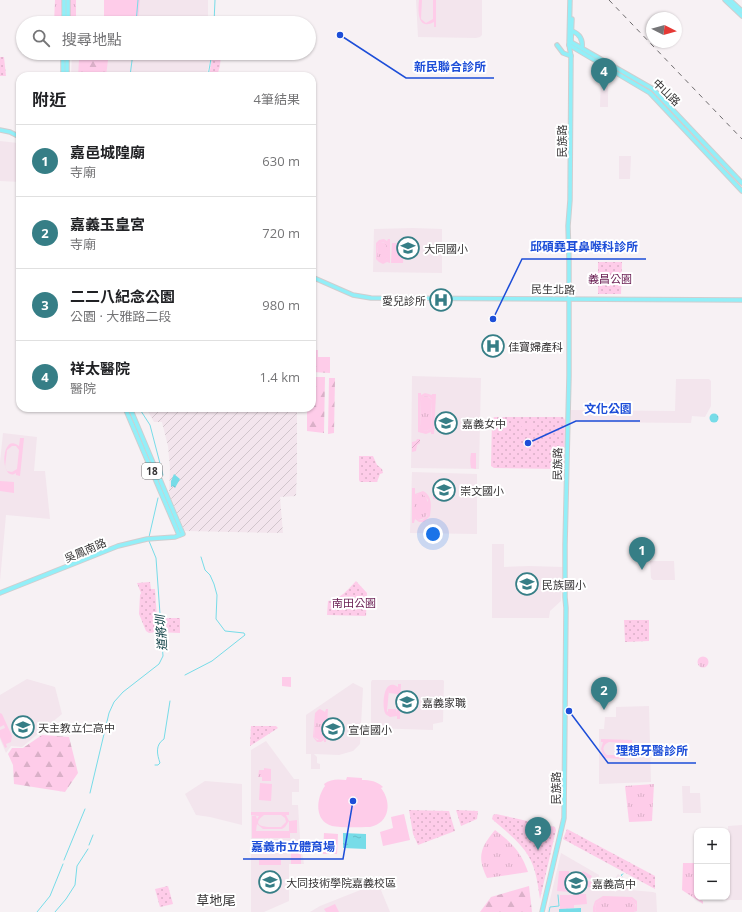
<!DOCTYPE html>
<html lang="zh-TW">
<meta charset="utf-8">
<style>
body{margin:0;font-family:"Open Sans","Noto Sans TC",sans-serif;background:#f6f6f6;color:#202124}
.controls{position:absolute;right:12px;bottom:12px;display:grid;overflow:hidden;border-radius:8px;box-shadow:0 1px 3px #0004}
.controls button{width:36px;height:36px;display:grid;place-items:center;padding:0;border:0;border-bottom:1px solid #e0e0e0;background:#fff;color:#202124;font:20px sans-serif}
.compass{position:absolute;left:646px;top:12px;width:36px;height:36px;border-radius:50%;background:#fff;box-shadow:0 1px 3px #0004;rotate:96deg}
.you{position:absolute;left:433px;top:534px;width:14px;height:14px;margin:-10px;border:3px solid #fff;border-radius:50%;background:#1a73e8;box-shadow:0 0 0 6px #1a73e833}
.badge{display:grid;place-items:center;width:26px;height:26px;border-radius:50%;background:#367e86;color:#fff;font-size:13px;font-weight:700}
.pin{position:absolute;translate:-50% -33px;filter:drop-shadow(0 1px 2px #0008)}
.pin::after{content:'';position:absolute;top:21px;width:14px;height:12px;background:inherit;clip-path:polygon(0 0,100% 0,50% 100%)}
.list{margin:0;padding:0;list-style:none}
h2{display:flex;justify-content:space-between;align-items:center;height:52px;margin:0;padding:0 16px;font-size:17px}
h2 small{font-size:13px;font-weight:400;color:#757577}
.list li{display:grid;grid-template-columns:26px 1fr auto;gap:12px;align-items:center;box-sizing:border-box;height:72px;padding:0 16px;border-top:1px solid #e0e0e0}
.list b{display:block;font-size:15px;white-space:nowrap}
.list p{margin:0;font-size:13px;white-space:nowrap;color:#757577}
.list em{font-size:13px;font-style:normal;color:#757577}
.icon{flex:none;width:22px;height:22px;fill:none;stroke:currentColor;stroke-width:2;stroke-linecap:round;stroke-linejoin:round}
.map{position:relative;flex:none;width:742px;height:912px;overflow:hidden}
.search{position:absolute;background:#fff;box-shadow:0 1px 3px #0004;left:16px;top:16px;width:300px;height:44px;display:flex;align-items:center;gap:10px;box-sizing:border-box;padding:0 14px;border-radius:22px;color:#757577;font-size:15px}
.panel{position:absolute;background:#fff;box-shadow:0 1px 3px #0004;left:16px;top:72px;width:300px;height:340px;border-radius:12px}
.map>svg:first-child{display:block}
.built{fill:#f3e5ed}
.industrial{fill:url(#industrial-furrows)}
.grass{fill:url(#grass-tufts)}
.forest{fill:url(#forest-firs)}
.park{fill:url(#park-dots)}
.garden{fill:url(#garden-furrows)}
.pitch{fill:#fecce9;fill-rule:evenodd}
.water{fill:url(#water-ripples)}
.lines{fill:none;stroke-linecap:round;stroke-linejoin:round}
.stream{stroke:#77dce8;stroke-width:1}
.major-casing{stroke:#cfcecf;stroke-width:5.5}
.major{stroke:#92eff8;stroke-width:3.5}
.rail{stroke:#6e6b6d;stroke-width:1;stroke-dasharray:5 5;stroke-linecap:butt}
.labels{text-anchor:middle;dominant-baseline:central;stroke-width:4;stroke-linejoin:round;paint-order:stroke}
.shield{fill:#fff;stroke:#727172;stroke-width:1}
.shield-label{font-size:10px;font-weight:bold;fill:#363435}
.street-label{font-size:11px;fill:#363435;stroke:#fff}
.poi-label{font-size:11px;fill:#363435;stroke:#fff;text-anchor:start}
.park-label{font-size:11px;fill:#671a50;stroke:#fff}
.water-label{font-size:12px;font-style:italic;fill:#0c3d42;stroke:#fff}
.quarter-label{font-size:13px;fill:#363435;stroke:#fff}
.leader{fill:none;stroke:#1d4ed8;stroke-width:1.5}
.callout-dot{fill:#1d4ed8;stroke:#fff;stroke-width:1.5}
.callout-label{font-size:12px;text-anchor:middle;font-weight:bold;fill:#1d4ed8;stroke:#fff;stroke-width:4;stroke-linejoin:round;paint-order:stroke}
</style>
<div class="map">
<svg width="742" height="912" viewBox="0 0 742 912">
<defs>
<pattern id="industrial-furrows" width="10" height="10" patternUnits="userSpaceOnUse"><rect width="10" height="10" fill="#f3e5ed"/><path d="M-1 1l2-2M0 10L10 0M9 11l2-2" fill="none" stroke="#d1c5cc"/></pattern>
<pattern id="grass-tufts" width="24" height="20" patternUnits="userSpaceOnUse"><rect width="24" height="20" fill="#fecce9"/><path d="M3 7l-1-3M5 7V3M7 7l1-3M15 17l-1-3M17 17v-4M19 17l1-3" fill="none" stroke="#dab0c8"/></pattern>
<pattern id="forest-firs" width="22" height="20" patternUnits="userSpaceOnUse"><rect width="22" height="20" fill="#fecce9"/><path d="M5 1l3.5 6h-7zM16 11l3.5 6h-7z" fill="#dab0c8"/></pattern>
<pattern id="park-dots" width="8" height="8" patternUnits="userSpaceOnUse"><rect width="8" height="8" fill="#fecce9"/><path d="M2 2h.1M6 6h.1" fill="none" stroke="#dab0c8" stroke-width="1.8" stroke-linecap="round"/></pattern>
<pattern id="garden-furrows" width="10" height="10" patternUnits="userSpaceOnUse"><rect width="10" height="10" fill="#fecce9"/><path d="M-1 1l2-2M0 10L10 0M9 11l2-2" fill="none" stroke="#dab0c8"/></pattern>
<pattern id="water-ripples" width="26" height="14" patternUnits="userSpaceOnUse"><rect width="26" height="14" fill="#77dce8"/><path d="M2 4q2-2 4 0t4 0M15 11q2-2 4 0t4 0" fill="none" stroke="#68bdc8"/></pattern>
</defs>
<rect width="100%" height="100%" fill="#f7f1f4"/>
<g class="built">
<polygon points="140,0 208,0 208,23 138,23"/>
<polygon points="416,0 482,0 482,35 480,37 476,38 418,37"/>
<polygon points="72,53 211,53 211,57 206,76 71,76"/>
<polygon points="601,74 608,74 608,107 600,107"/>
<polygon points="19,140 20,141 20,182 0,181 0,141 18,143"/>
<polygon points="619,156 631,156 630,179 619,179"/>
<polygon points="413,228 442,229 442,273 373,272 374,229"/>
<polygon points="412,376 481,378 479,469 411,468"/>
<polygon points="676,379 709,379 711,381 711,406 705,417 692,416 691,423 571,422 571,410 675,411"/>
<polygon points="3,433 37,437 34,471 45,471 50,519 6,515 0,581 0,462"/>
<polygon points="412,472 477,474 477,534 410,533"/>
<polygon points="492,544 504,544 504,567 529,566 563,567 561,601 550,611 549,618 492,618"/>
<polygon points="650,561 674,561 675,580 653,580 651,578"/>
<polygon points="27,679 55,687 62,714 22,747 11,746 6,753 0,739 0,695"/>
<polygon points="372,680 443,680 444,681 443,722 433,724 433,730 371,728 371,682"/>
<polygon points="353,683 363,688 360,744 353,751 339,755 314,754 317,757 317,763 320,764 320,769 311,769 311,754 306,754 306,715"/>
<polygon points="649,706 651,782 599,784 599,729 604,729 605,717 616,717 616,707"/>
<polygon points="266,741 294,779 299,779 299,792 292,792 292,805 298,805 300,838 304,864 289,864 289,901 264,912 251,912 251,750"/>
<polygon points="205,781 242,784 242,825 210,817 196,815 185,794"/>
<polygon points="682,786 690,786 690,793 700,793 701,813 683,813"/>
<polygon points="742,825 742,900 717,900 713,897 727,897 728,826"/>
<polygon points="561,853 599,875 598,890 614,891 616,892 616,877 618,874 623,878 630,880 630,890 653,892 656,893 657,912 547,912"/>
<polygon points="378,883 390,912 310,912 320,906"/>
</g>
<polygon class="industrial" points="146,408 297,408 297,471 296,496 280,497 283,533 185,531 169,493 170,468 168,446 162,422 154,422"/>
<g class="grass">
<polygon points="55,0 62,0 61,23 54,23"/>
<rect x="69" y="0" width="7" height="23"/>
<polygon points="381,242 385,243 388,246 388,257 384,261 381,261 377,257 378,245"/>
<polygon points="427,396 432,400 431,428 427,431 422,430 420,428 421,400 422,397"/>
<path d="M418 494H423C431 500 431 521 418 519 412 514 412 500 418 494Z"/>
<circle cx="703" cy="662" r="5.5"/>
<polygon points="315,723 325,724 324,736 321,740 319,740 314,737"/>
<polygon points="264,768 271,769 271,781 262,781 262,777 258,777 259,770 264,770"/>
<polygon points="654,784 652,821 629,822 625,786"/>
<path d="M495 830C512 843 521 852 528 872L487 878C477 857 480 848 495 830Z"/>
<polygon points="683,863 697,863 697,897 703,897 701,900 703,901 703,904 682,890"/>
<polygon points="603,899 631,899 635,904 636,907 634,912 596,912 595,909 596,903"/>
</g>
<g class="forest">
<polygon points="79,60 108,60 106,76 78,76"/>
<polygon points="312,350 318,350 318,357 330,357 330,373 312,372"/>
<polygon points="312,377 325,377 324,433 307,431 307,408 312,408"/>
<polygon points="329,378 335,378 334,433 328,434"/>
<polygon points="42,735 69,737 78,773 65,792 14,784 13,765 8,754 12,748 23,748"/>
<polygon points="529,886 532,912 480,912 491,897"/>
</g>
<g class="park">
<polygon points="213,53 221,53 220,66 217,76 209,76"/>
<polygon points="0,57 4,57 6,76 0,76"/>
<polygon points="598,262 622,262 621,294 598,294"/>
<polygon points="494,417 563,417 565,420 564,467 561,469 494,468 491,466 492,420"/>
<polygon points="359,456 373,456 377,465 382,469 383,473 380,474 377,482 360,482 359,480"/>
<path d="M356 581 367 593 366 616 327 615 328 601C339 600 349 589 356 581Z"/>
<polygon points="150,582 151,589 155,589 157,618 180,618 180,633 157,632 149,633 146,631 139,614 140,595 141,593 137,583"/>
<polygon points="624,620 649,620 649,641 625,642"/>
<polygon points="251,726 276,726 278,728 250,746"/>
<polygon points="409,810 449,811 455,831 418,845 413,834"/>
<polygon points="456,810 478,811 477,819 461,826"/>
<path d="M496 814 555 827 556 830 540 899C538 885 536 869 529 857 521 842 504 830 492 819L493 815Z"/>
<polygon points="567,829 655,876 655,889 563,839"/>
<polygon points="168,886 173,904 160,907 155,889"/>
</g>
<polygon class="garden" points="417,439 420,439 420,443 417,445 416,451 412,452 412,442 416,441"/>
<g class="pitch">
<polygon points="104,0 140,0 138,23 104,23"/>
<path d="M419 0H422L421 19 426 23 433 19V0H436V27H434V22C417 31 418 10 419 0Z"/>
<path d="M384 239 387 241 388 239H390V263L387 262 383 264 379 262 376 259V243L379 240ZM382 242 385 243C389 248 390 259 382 261L377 257 378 245Z"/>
<polygon points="392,243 404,243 403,263 391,263"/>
<path d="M418 393H421V395L425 393 432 395V394H436L434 434H431V432L426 434 418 432ZM424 396 429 397 432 400 431 428 427 431 423 430 420 427 421 400Z"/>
<polygon points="520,423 532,423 532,426 529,429 524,429 521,426"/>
<path d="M20 438H24L20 476 16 475V473C0 484 0 431 19 446ZM12 446H16L19 450 17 469 12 472 7 471 5 467 7 450Z"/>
<path d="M471 453H476V469L471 468C470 463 470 458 471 453Z"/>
<polygon points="0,481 14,482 14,493 0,491"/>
<path d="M412 488H415V494L423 491C433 496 431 507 430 516L424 522H419L415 519 414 523H412ZM418 494 424 495 428 500 427 516 422 520 418 519C413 513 413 500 418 494Z"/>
<polygon points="433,492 443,493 443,500 433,499"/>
<polygon points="282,677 291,677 291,687 282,686"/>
<path d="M398 684H401L400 719H397V716L390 717C387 715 386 715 385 713 382 705 383 677 398 687ZM389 690V693L397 694V690V713L396 709H388V712L387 711Z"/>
<path d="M320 709 325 712 326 709H328L326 742H324V740L321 742H317L313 737 315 713 318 710ZM315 723 325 724 324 736 321 740H317L314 737Z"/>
<polygon points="0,713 2,714 12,736 11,742 6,744 7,747 5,748 0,737 0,730 5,728 4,725 0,727"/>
<path d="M601 739 632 740V743H629L631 748V754L623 759 605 758 601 749 603 742H601ZM609 742 625 743 628 748 627 753 624 755H607C602 751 602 745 609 742Z"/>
<path d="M347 777 362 778V780C370 780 377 781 383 787L381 788C392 802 390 823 370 827 360 827 341 828 332 826 314 821 316 798 325 786L324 784C331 779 337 779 346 780Z"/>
<polygon points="260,783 272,784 271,801 259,800"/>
<path d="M251 812H289V815H286L289 821 297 820V833H290V838H252V816H256L257 819 259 816 251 815ZM264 815H281L285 818 286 822 281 827C274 827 246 829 264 815ZM289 821V831H256L257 824 263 829H282L285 827Z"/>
<polygon points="404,814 410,840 383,846 380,832 393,828 391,817"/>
<polygon points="324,833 338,834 337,854 323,854"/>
<rect x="291" y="846" width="10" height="18"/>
<rect x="259" y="860" width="22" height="5"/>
<polygon points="559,871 569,871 569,878 572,878 571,892 557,891"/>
<polygon points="583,871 592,876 590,879 586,877 586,881 598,882 598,888 585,887 585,890 574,889 575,876 585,876 581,874"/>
<polygon points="574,894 586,894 587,904 574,905 574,908 560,909 560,895 574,895"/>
<polygon points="603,896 632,897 637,901 637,911 634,912 636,905 631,899 603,899 596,903 595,909 596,912 593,912 593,907 595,901"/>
<polygon points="335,904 339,912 326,912 324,909"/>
</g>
<g class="water">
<circle cx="714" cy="418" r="4.5"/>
<polygon points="174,474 180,479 175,488 173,486 171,487 171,481"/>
<polygon points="343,833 366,834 366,849 343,848"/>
<polygon points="581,908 581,912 559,912 559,909"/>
</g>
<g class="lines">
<g class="stream">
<polyline points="136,23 138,0"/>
<polyline points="214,23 215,0"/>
<polyline points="130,76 133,53"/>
<polyline points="208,76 212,53"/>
<polyline points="139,408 150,425 163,475"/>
<polyline points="149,537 158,498"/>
<polyline points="185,675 212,661 245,635 244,633 225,631 216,619 217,595 214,584 210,575 205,570 201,557"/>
<path d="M155 765H158L160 763C157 754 155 745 164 739L170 701"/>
<polyline points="90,793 109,713 114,702 123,692 159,664 163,656 156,558 149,541"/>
<polyline points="89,845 93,835"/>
<polyline points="64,860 85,809"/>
<polyline points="622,876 621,875 623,874"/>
<polyline points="37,912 50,896 63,864"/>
<polyline points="55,912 66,899 75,885 77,866 88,849"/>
<polyline points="549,912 550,907 559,906 558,895"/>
</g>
<g class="major-casing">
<g id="major">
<polyline points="725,0 742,16"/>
<polyline points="730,0 742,11"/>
<polyline points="64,23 64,0"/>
<polyline points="68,23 68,0"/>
<path d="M572 31C580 34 583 40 582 48"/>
<polyline points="571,42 653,89 742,183"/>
<polyline points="571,43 572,19"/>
<polyline points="557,45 563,53 571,56"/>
<polyline points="569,45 650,93 742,191"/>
<polyline points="63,76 63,53"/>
<polyline points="67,76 67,53"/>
<polyline points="0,130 10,132 20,137"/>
<polyline points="312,277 353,295 371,298 742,300"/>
<polyline points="125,408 179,535"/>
<polyline points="0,593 118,546 147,539 175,537 183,534 130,408"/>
<polyline points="542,912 564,818 566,608 565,597 565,545 569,376 569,260 568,226 570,200 571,56 569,45 570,0"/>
</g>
</g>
<use href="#major" class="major"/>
<polyline class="rail" points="609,0 742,139"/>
</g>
<defs>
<g id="school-ring" transform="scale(1.15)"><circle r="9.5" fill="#fff" stroke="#367e86" stroke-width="1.5"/><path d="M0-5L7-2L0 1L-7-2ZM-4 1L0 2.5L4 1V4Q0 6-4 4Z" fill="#367e86"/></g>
<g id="hospital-ring" transform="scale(1.15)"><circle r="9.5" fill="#fff" stroke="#367e86" stroke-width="1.5"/><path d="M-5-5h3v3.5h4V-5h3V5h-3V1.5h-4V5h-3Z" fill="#367e86"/></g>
<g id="university-ring" transform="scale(1.15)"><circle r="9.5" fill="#fff" stroke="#367e86" stroke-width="1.5"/><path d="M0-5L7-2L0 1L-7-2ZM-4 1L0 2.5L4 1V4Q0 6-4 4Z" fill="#367e86"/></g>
</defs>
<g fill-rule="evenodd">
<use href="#school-ring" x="408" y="248"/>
<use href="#hospital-ring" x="441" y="300"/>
<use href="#hospital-ring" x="493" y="346"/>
<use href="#school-ring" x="446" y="423"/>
<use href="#school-ring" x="444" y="490"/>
<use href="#school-ring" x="527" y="584"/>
<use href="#school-ring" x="407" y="702"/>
<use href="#school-ring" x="23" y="727"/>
<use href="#school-ring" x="333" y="729"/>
<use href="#university-ring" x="270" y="882"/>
<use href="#school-ring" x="576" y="883"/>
</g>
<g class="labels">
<rect class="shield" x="142" y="463" width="20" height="16" rx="3"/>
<g class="shield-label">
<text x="152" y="471">18</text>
</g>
<g class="street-label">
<text transform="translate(667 92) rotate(44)">中山路</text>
<text transform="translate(561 141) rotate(-90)">民族路</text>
<text transform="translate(553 289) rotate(1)">民生北路</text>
<text transform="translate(557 464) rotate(-89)">民族路</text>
<text transform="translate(85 550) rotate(-23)">吳鳳南路</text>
<text transform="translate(555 788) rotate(-90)">民族路</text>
</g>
<g class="poi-label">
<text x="424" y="248">大同國小</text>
<text x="426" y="300" text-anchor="end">愛兒診所</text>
<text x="508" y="346">佳寶婦產科</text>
<text x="462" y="423">嘉義女中</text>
<text x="460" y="490">崇文國小</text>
<text x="542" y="584">民族國小</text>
<text x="422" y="702">嘉義家職</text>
<text x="38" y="727">天主教立仁高中</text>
<text x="348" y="729">宣信國小</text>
<text x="286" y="882">大同技術學院嘉義校區</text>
<text x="592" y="883">嘉義高中</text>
</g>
<g class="park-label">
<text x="610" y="278">義昌公園</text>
<text x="354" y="602">南田公園</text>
</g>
<g class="water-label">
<text transform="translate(161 633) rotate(-94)">道將圳</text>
</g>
<g class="quarter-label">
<text x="216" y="900">草地尾</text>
</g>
</g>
<path class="leader" d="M340 35L406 78H494M493 319L522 259H646M528 443L576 421H640M569 711L608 763H696M353 801L343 859H243"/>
<g class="callout-dot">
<circle cx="340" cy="35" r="4"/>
<circle cx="493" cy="319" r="4"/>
<circle cx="528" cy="443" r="4"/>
<circle cx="569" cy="711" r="4"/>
<circle cx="353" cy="801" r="4"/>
</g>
<g class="callout-label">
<text x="450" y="71">新民聯合診所</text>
<text x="584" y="251">邱碩堯耳鼻喉科診所</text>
<text x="608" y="413">文化公園</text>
<text x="652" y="755">理想牙醫診所</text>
<text x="293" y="851">嘉義市立體育場</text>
</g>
</svg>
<div class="controls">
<button>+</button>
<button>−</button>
</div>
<svg class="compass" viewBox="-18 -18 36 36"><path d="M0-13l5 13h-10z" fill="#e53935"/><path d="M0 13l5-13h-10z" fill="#757577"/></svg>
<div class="you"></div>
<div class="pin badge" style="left:642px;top:570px">1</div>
<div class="pin badge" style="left:604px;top:710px">2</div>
<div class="pin badge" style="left:538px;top:850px">3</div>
<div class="pin badge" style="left:604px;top:91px">4</div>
<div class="search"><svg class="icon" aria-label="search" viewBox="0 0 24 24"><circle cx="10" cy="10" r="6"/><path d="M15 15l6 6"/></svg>搜尋地點</div>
<section class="panel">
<h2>附近<small>4筆結果</small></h2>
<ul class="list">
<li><span class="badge">1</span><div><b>嘉邑城隍廟</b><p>寺廟</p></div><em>630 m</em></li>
<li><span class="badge">2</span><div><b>嘉義玉皇宮</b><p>寺廟</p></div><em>720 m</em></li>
<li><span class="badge">3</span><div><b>二二八紀念公園</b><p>公園 · 大雅路二段</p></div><em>980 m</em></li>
<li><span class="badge">4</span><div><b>祥太醫院</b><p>醫院</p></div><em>1.4 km</em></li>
</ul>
</section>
</div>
